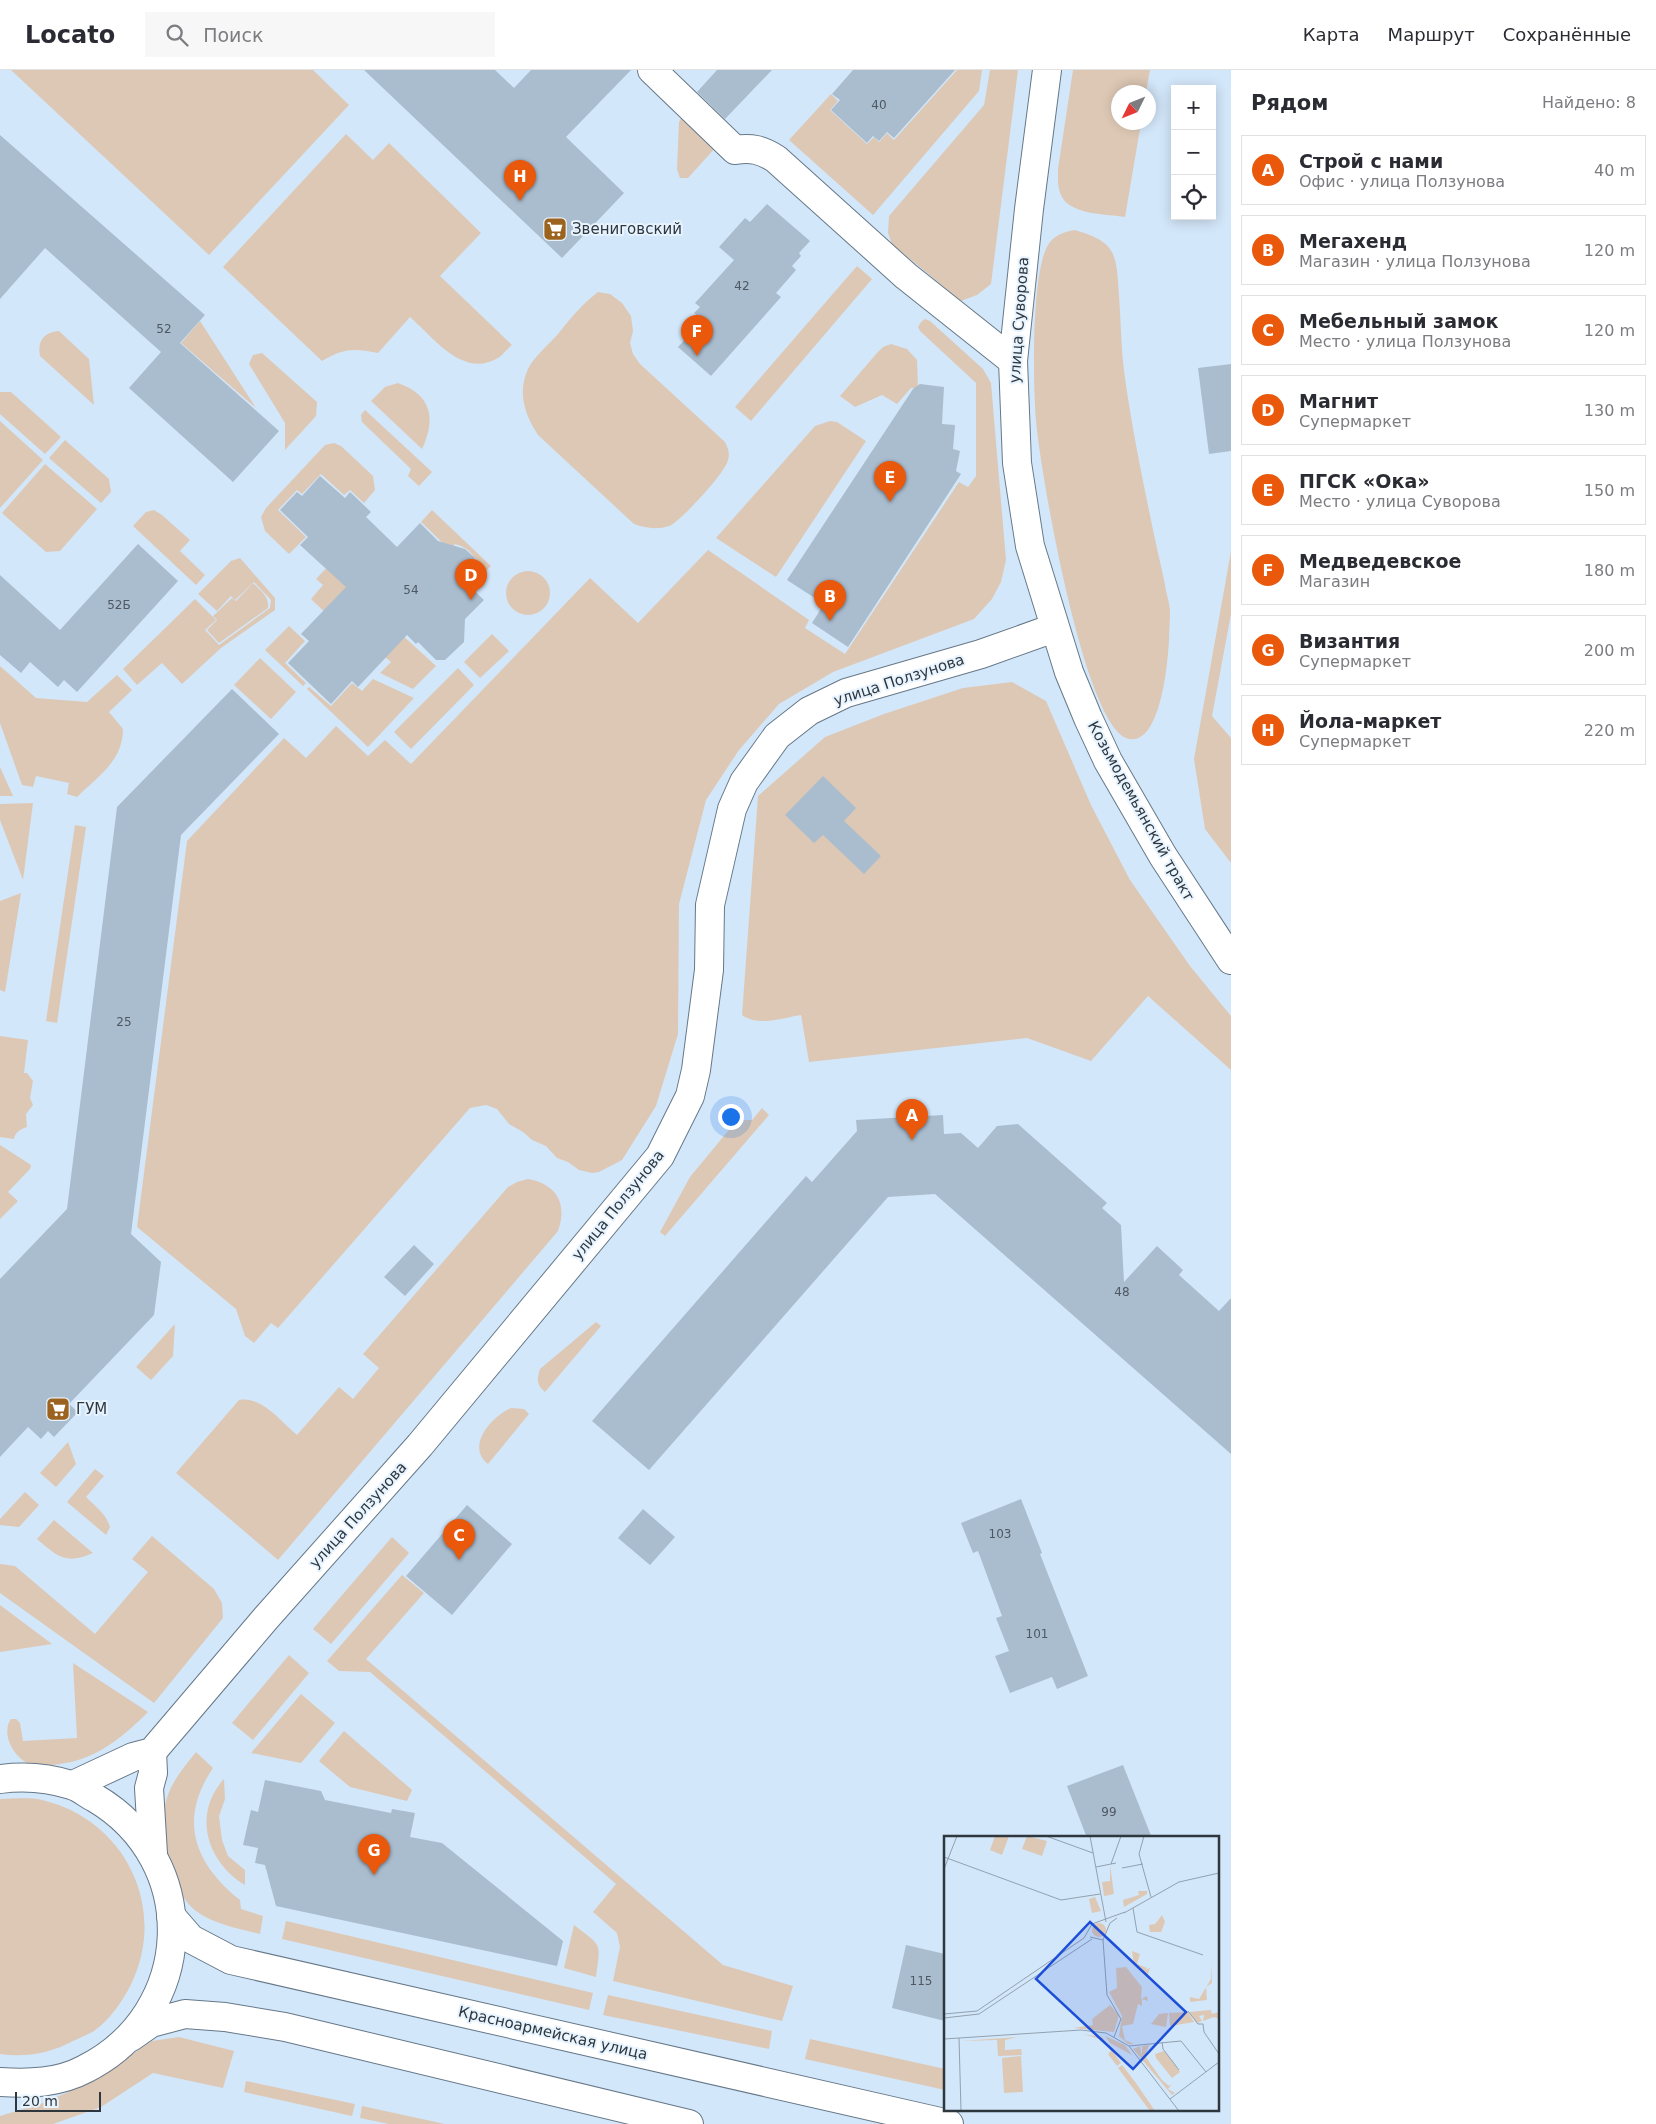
<!DOCTYPE html>
<html lang="ru">
<meta charset="utf-8">
<style>
body{margin:0;font-family:"DejaVu Sans",sans-serif;background:#f7f7f7;color:#2b2b33}
.controls{position:absolute;right:15px;top:15px;display:grid;overflow:hidden;border-radius:0px;box-shadow:0 2px 12px #0003}
.controls button{width:45px;height:45px;display:grid;place-items:center;padding:0;border:0;border-bottom:1px solid #e1e1e2;background:#fff;color:#2b2b33;font:25px sans-serif}
.compass{position:absolute;left:1111px;top:15px;width:45px;height:45px;border-radius:50%;background:#fff;box-shadow:0 2px 12px #0003;rotate:227deg}
.scale{position:absolute;left:15px;bottom:12px;width:86px;box-sizing:border-box;padding-left:5px;border:2px solid #2f373e;border-top:0;font-size:14px;line-height:18px;white-space:nowrap;color:#2f373e;-webkit-text-stroke:4px #e7f4ff;paint-order:stroke}
.you{position:absolute;left:730px;top:1046px;width:18px;height:18px;margin:-12px;border:4px solid #fff;border-radius:50%;background:#1a73e8;box-shadow:0 0 0 8px #1a73e833}
.badge{display:grid;place-items:center;width:32px;height:32px;border-radius:50%;background:#ea580c;color:#fff;font-size:16px;font-weight:700}
.pin{position:absolute;translate:-50% -41px;filter:drop-shadow(0 1px 2px #0008)}
.pin::after{content:'';position:absolute;top:26px;width:18px;height:15px;background:inherit;clip-path:polygon(0 0,100% 0,50% 100%)}
.list{margin:0;padding:0;list-style:none}
h2{display:flex;justify-content:space-between;align-items:center;height:65px;margin:0;padding:0 20px;font-size:21px}
h2 small{font-size:16px;font-weight:400;color:#7c7c81}
.list li{display:grid;grid-template-columns:32px 1fr auto;gap:15px;align-items:center;box-sizing:border-box;height:70px;margin:0 10px 10px;padding:0 10px;border:1px solid #e1e1e2;border-radius:0px}
.list b{display:block;font-size:19px;white-space:nowrap}
.list p{margin:0;font-size:16px;white-space:nowrap;color:#7c7c81}
.list em{font-size:16px;font-style:normal;color:#7c7c81}
.icon{flex:none;width:28px;height:28px;fill:none;stroke:currentColor;stroke-width:2;stroke-linecap:round;stroke-linejoin:round}
.map{position:relative;flex:none;width:1231px;height:2054px;overflow:hidden}
header{display:flex;align-items:center;gap:30px;box-sizing:border-box;height:70px;padding:0 25px;background:#fff;border-bottom:1px solid #e1e1e2}
header strong{font-size:24px}
nav{display:flex;gap:28px;margin-inline-start:auto;font-size:18px}
.search{width:350px;height:45px;background:#f7f7f7;display:flex;align-items:center;gap:12px;box-sizing:border-box;padding:0 18px;border-radius:0px;color:#7c7c81;font-size:19px}
main{display:flex}
aside{flex:1;background:#fff}
.map>svg:first-child{display:block}
.green{fill:#ddc8b5}
.building{fill:#aabdcf}
.lines{fill:none;stroke-linecap:round;stroke-linejoin:round}
.minor-casing{stroke:#667888;stroke-width:30}
.secondary-casing{stroke:#667888;stroke-width:30}
.primary-casing{stroke:#667888;stroke-width:30}
.minor{stroke:#fff;stroke-width:28}
.secondary{stroke:#fff;stroke-width:28}
.primary{stroke:#fff;stroke-width:28}
.labels{text-anchor:middle;dominant-baseline:central;stroke-width:4;stroke-linejoin:round;paint-order:stroke}
.number-label{font-size:12px;fill:#4e5862}
.poi-label{font-size:15px;fill:#2f373e;stroke:#e7f4ff;text-anchor:start}
.street-label{font-size:15px;fill:#2f373e;stroke:#e7f4ff}
.inset-road{fill:none;stroke:#91a1af;stroke-width:1}
.view{fill:#1d4ed8;fill-opacity:0.15;stroke:#1d4ed8;stroke-width:2.5}
.inset-edge{fill:none;stroke:#2f373e;stroke-width:2.5}
</style>
<header>
<strong>Locato</strong>
<div class="search"><svg class="icon" aria-label="search" viewBox="0 0 24 24"><circle cx="10" cy="10" r="6"/><path d="M15 15l6 6"/></svg>Поиск</div>
<nav><a>Карта</a><a>Маршрут</a><a>Сохранённые</a></nav>
</header>
<main>
<div class="map">
<svg width="1231" height="2054" viewBox="0 0 1231 2054">
<rect width="100%" height="100%" fill="#d3e7fa"/>
<g class="green">
<polygon points="11,0 313,0 349,35 209,185"/>
<polygon points="957,0 982,0 979,21 873,145 789,70 831,24 838,31 830,40 867,74 874,67 879,72 887,63 894,70"/>
<polygon points="990,0 1018,0 991,214 977,225 961,231 892,174 888,163 889,146 984,35"/>
<path d="M1073 0H1150L1146 22H1118V52L1141 53 1125 147C1107 144 1072 145 1062 127 1057 118 1058 108 1058 99Z"/>
<polygon points="683,45 716,77 688,108 680,108 677,99 679,52"/>
<path d="M346 64 373 90 389 73 481 163 440 206 512 275C507 279 503 285 498 288 463 309 433 267 410 247L378 283C353 278 344 278 322 291L223 197Z"/>
<path d="M1075 160C1090 165 1109 170 1114 187 1118 199 1118 213 1119 225 1121 253 1121 281 1125 308 1132 358 1142 406 1152 455 1156 475 1161 495 1165 515 1166 524 1170 533 1170 542 1170 551 1169 561 1169 570 1168 591 1161 675 1129 669 1084 661 1040 398 1036 351 1033 315 1031 204 1048 175 1054 165 1064 162 1075 160Z"/>
<polygon points="857,196 872,209 751,351 735,337"/>
<path d="M598 222 610 224 622 233 631 246 633 261 630 273 633 284 640 294 725 372C728 378 730 383 728 390 726 402 680 452 669 456 657 460 645 458 634 454L538 365C525 345 517 323 528 299 533 288 549 274 558 264 570 249 582 234 598 222Z"/>
<polygon points="925,249 930,251 983,299 991,313 1006,490 1001,512 992,529 974,549 833,602 779,634 739,680 706,730 679,834 678,964 656,1036 622,1090 599,1102 592,1103 579,1100 568,1092 557,1088 546,1076 532,1070 523,1062 509,1054 497,1039 486,1035 470,1038 278,1258 271,1253 254,1273 245,1266 236,1239 137,1157 187,771 284,668 306,688 336,656 368,686 385,670 411,694 590,508 638,553 708,480 809,550 805,558 845,584 959,412 968,417 976,406 976,313 920,261 918,257 921,252"/>
<polygon points="200,251 256,338 181,273"/>
<path d="M59 261 89 289 94 335 40 286C37 271 44 262 59 261Z"/>
<polygon points="891,274 907,279 917,290 918,318 911,318 897,334 882,325 855,337 840,326 877,283 883,277"/>
<polygon points="262,283 317,332 316,346 285,380 285,353 249,294 253,285"/>
<path d="M398 313C432 325 436 349 422 379L371 331 385 317Z"/>
<polygon points="0,322 11,322 61,367 45,384 0,344"/>
<polygon points="365,340 432,402 419,416 408,406 411,399 362,352 361,345"/>
<polygon points="0,351 43,390 0,438"/>
<polygon points="830,351 837,352 866,371 776,507 716,468 815,356"/>
<polygon points="65,370 109,409 111,422 101,433 49,388"/>
<polygon points="334,373 341,376 373,406 375,420 364,433 350,420 344,425 321,404 302,424 297,420 278,440 306,467 289,484 265,461 261,447 266,438 325,375"/>
<polygon points="45,394 97,439 60,481 46,482 2,443"/>
<polygon points="154,440 162,445 190,470 180,481 205,505 196,515 133,456 146,442"/>
<path d="M432 440 491 496 467 520 461 514 478 497C474 484 469 478 455 474L450 480 421 452Z"/>
<polygon points="1231,481 1231,544 1212,646 1231,668 1231,793 1205,759 1194,689"/>
<polygon points="240,488 275,528 275,540 221,578 182,614 162,593 137,615 123,599 195,529 216,550 205,560 219,575 270,538 271,530 254,512 235,530 231,526 217,541 198,524 231,491"/>
<polygon points="332,492 358,516 330,547 311,529 323,515 316,509"/>
<circle cx="528" cy="523" r="22"/>
<path d="M253 513C261 521 269 526 268 538L219 573 207 560 217 550 213 546 232 528 236 531Z"/>
<polygon points="289,556 305,571 285,593 306,613 303,616 265,580"/>
<polygon points="401,564 436,596 413,619 380,603 391,592 383,585"/>
<polygon points="492,564 509,581 480,608 464,592"/>
<polygon points="260,588 296,622 271,649 234,615"/>
<path d="M0 596 36 628 87 632 117 605 132 620 109 642 123 659C123 691 98 706 77 727L67 724 69 713 36 706 33 717 22 715 0 653Z"/>
<polygon points="458,598 474,615 411,679 394,662"/>
<polygon points="373,609 414,628 368,677 307,619 309,617 331,636 352,613 362,621"/>
<path d="M1012 612 1046 631 1091 735 1130 810 1190 896 1231 946V1000L1148 926 1091 991 1027 968 809 992 801 945C782 948 758 957 742 945L758 726 825 667 884 644 963 618Z"/>
<polygon points="0,697 13,726 0,726"/>
<polygon points="33,733 23,810 0,750 0,734"/>
<polygon points="75,755 86,757 57,953 46,951"/>
<polygon points="21,823 5,922 0,920 0,831"/>
<path d="M0 966 28 970 24 1003H27L33 1011 30 1028 33 1035 26 1044 27 1057C21 1059 15 1062 14 1069L0 1067Z"/>
<polygon points="762,1038 769,1045 665,1166 660,1162 690,1107 737,1050 752,1050"/>
<polygon points="0,1075 31,1095 30,1099 8,1122 18,1131 0,1149"/>
<path d="M528 1109C556 1114 568 1133 558 1161L278 1490 176 1403 239 1330C262 1326 280 1351 297 1365L339 1317 353 1329 379 1298 363 1284 508 1117 517 1112Z"/>
<path d="M596 1252 601 1256 545 1322C536 1315 537 1308 540 1299Z"/>
<polygon points="175,1254 173,1286 151,1310 136,1297"/>
<path d="M511 1338 524 1339 529 1344 488 1394C465 1376 492 1346 511 1338Z"/>
<polygon points="68,1372 76,1394 56,1417 40,1403"/>
<path d="M95 1399 104 1406 86 1427C96 1437 106 1444 110 1457L106 1465 67 1432Z"/>
<polygon points="25,1422 39,1435 19,1457 0,1455 0,1449"/>
<path d="M54 1450 93 1483C66 1495 58 1487 37 1469Z"/>
<polygon points="152,1466 214,1519 222,1533 223,1548 154,1633 0,1523 0,1494 15,1496 95,1564 148,1502 132,1489"/>
<polygon points="392,1467 409,1483 331,1574 313,1559"/>
<polygon points="402,1505 424,1523 366,1589 723,1895 793,1916 782,1951 613,1911 620,1877 617,1863 593,1842 616,1814 370,1602 339,1601 327,1591"/>
<polygon points="0,1535 52,1574 0,1582"/>
<polygon points="289,1585 309,1603 253,1670 232,1653"/>
<path d="M73 1593 148 1642C127 1663 102 1685 71 1692 59 1694 45 1697 33 1695 15 1691 0 1664 11 1649H16L20 1653 23 1671 77 1668Z"/>
<polygon points="301,1624 335,1653 301,1693 251,1683"/>
<polygon points="344,1661 412,1720 407,1731 350,1717 319,1691"/>
<path d="M196 1682 213 1698C178 1750 194 1793 240 1830L241 1839 263 1846 260 1864C240 1859 213 1854 196 1841 169 1819 157 1763 166 1731 171 1712 184 1697 196 1682Z"/>
<path d="M224 1709 225 1729 219 1746 222 1770 228 1786 245 1800V1815C207 1792 192 1744 224 1709Z"/>
<path d="M0 1729C13 1729 29 1727 42 1730 123 1749 167 1834 133 1910 125 1928 110 1950 94 1961 87 1965 80 1968 73 1971 51 1983 25 1988 0 1984Z"/>
<polygon points="286,1851 593,1923 589,1940 282,1869"/>
<path d="M574 1855C602 1877 601 1871 596 1907L564 1898Z"/>
<polygon points="608,1925 772,1961 769,1979 603,1945"/>
<polygon points="179,1967 234,1981 223,2018 153,2003 101,2037 53,2054 0,2054 0,2046 43,2033 91,2012 152,1971"/>
<polygon points="810,1969 945,1999 945,2020 805,1989"/>
<polygon points="246,2011 355,2034 352,2046 244,2022"/>
<polygon points="362,2036 445,2054 389,2054 360,2048"/>
</g>
<g class="building">
<polygon points="364,0 495,0 514,18 531,0 631,0 566,67 624,123 562,188"/>
<polygon points="717,0 772,0 725,49 697,22"/>
<polygon points="853,0 955,0 894,68 887,62 879,71 873,66 867,73 831,40 840,30 832,24"/>
<polygon points="0,65 205,245 180,273 279,361 233,412 129,318 161,282 45,178 0,229"/>
<polygon points="767,134 810,171 799,183 801,186 792,196 796,200 776,223 781,227 711,306 678,277 703,251 694,243 700,237 695,233 734,190 719,177 745,148 750,152"/>
<polygon points="1231,294 1231,381 1209,384 1198,298"/>
<polygon points="920,314 944,317 942,354 955,355 953,379 960,381 956,401 961,404 848,577 812,553 824,534 787,510 913,319"/>
<polygon points="320,406 345,428 350,422 371,442 366,447 397,477 420,453 438,471 465,479 474,487 476,497 463,510 484,530 465,549 464,572 445,590 436,590 418,572 416,574 407,565 358,617 352,611 331,634 288,593 309,571 301,564 346,517 300,475 308,467 280,440 297,422 302,426"/>
<polygon points="138,474 178,511 77,622 64,610 58,617 30,592 21,603 0,585 0,505 60,560"/>
<polygon points="232,619 279,664 181,765 131,1164 161,1192 154,1245 69,1334 78,1342 54,1367 48,1361 41,1369 28,1357 0,1387 0,1209 67,1139 117,737"/>
<polygon points="823,706 856,738 844,751 881,786 864,804 823,765 814,773 785,745"/>
<polygon points="943,1045 944,1064 961,1063 978,1078 997,1056 1018,1054 1107,1133 1102,1138 1121,1155 1124,1212 1157,1176 1183,1200 1179,1205 1219,1241 1231,1228 1231,1384 935,1124 888,1127 649,1400 592,1351 806,1106 812,1112 857,1061 856,1050"/>
<polygon points="414,1175 434,1194 405,1226 384,1207"/>
<polygon points="1021,1429 1042,1483 1040,1484 1088,1606 1057,1619 1052,1607 1010,1623 995,1586 1009,1581 996,1548 1002,1546 978,1481 973,1483 961,1453"/>
<polygon points="467,1435 512,1474 452,1545 406,1506"/>
<polygon points="643,1439 675,1467 650,1495 618,1468"/>
<polygon points="1123,1695 1152,1768 1087,1768 1067,1716"/>
<polygon points="265,1710 321,1721 325,1730 391,1743 392,1739 415,1743 410,1767 442,1773 563,1871 557,1896 276,1836 265,1795 255,1793 258,1778 243,1775 251,1740 258,1742"/>
<polygon points="906,1875 945,1884 945,1951 892,1938"/>
</g>
<g class="lines">
<g class="minor-casing">
<path id="minor" d="M652 0 735 80C751 77 762 80 776 89L906 206 1013 291"/>
</g>
<g class="secondary-casing">
<g id="secondary">
<polyline points="152,1682 153,1703 149,1718 153,1784"/>
<polyline points="73,1715 133,1687 152,1682 266,1548 420,1375 660,1086 690,1026 696,1000 709,900 710,835 732,739 744,712 777,666 809,641 846,623 981,584 1054,558"/>
</g>
</g>
<g class="primary-casing">
<g id="primary">
<polyline points="1047,0 1029,139 1013,291 1017,393 1030,476 1069,602 1088,648 1108,691 1163,786 1231,890"/>
<path d="M0 1709C23 1706 49 1708 71 1715 79 1717 87 1724 95 1728 202 1791 196 1943 85 1999 59 2013 29 2014 0 2012"/>
<polyline points="171,1846 191,1869 231,1890 949,2054"/>
<polyline points="131,1967 151,1953 185,1944 225,1947 285,1957 689,2054"/>
</g>
</g>
<use href="#minor" class="minor"/>
<use href="#secondary" class="secondary"/>
<use href="#primary" class="primary"/>
</g>
<defs>
<g id="supermarket-square" transform="scale(1.25)"><rect x="-9" y="-9" width="18" height="18" rx="4" fill="#9c631f" stroke="#e7f4ff"/><path d="M-6-5.5h2.5l.6 2H6L4.5 2H-2.5L-4.4-4H-6ZM-1.5 3.2a1.3 1.3 0 1 0 .1 0ZM3 3.2a1.3 1.3 0 1 0 .1 0Z" fill="#fff"/></g>
</defs>
<g fill-rule="evenodd">
<use href="#supermarket-square" x="555" y="159"/>
<use href="#supermarket-square" x="58" y="1339"/>
</g>
<g class="labels">
<g class="number-label">
<text x="879" y="35">40</text>
<text x="742" y="216">42</text>
<text x="164" y="259">52</text>
<text x="411" y="520">54</text>
<text x="119" y="535">52Б</text>
<text x="124" y="952">25</text>
<text x="1122" y="1222">48</text>
<text x="1000" y="1464">103</text>
<text x="1037" y="1564">101</text>
<text x="1109" y="1742">99</text>
<text x="921" y="1911">115</text>
</g>
<g class="poi-label">
<text x="572" y="159">Звениговский</text>
<text x="76" y="1339">ГУМ</text>
</g>
<g class="street-label">
<text transform="translate(1019 250) rotate(-86)">улица Суворова</text>
<text transform="translate(899 610) rotate(-18)">улица Ползунова</text>
<text transform="translate(1141 741) rotate(61)">Козьмодемьянский тракт</text>
<text transform="translate(618 1135) rotate(-51)">улица Ползунова</text>
<text transform="translate(358 1445) rotate(-48)">улица Ползунова</text>
<text transform="translate(553 1963) rotate(13)">Красноармейская улица</text>
</g>
</g>
<g transform="translate(944 1766)">
<rect width="275" height="275" fill="#d3e7fa"/>
<path d="M51 0H65L58 19 46 14ZM83 0 103 5 98 20 78 13ZM166 29 170 58 160 60 158 46 166 45ZM194 55H203V58L180 71 179 64 195 59ZM151 61 157 75 148 77 145 63ZM218 79 221 86 217 96H206L205 89 211 88ZM148 94a7 7 0 1 1 14 0a7 7 0 1 1-14 0ZM188 115 196 118 193 128 203 132 201 134 206 132 203 141 190 129ZM267 128 268 147 262 151 263 164 246 166V161L255 163 267 143ZM182 131 198 151 197 163 203 160 204 165 198 163V170L194 168 189 188 178 190 181 204 190 208H184L175 200 178 180 165 156 173 152 172 132ZM166 169 175 179 170 196 129 192 149 189 148 183ZM267 174 268 178 275 176V183L270 181 259 185 260 179 255 180 258 185 253 187 245 176ZM244 176 250 186 226 190 225 177ZM224 177 222 191 207 188 215 178ZM139 198 158 201 177 227 173 230 164 218 167 215 159 204ZM161 200 181 209 188 219 166 207ZM74 201 61 204V214L77 213 78 219 54 220 53 204 17 205ZM205 209 201 220 218 244 225 250 228 248 224 253 231 257 228 259 189 213 196 210 198 221V210ZM220 215 236 236 228 242 212 222 211 218ZM77 220 79 256 60 257 58 222ZM178 229 192 247 211 275H206L174 232Z" fill="#ddc8b5"/>
<path class="inset-road" d="M102 0 149 17M146 0 162 86M200 0 195 18 207 61M0 21 117 64 156 58M167 28 177 0M152 31 172 27M178 32 199 28M0 33 13 0M189 72 193 96 259 119M180 77 235 46 275 37M146 101 159 104 166 87 173 82M159 104 163 159 177 183 170 201M244 175 254 188H259L260 196 275 218M0 178 33 175 140 102 148 88 181 76M0 182 35 178 148 103M15 202 17 275M0 203 137 194 162 197 185 210 235 275M218 206 219 213 235 234M185 210 237 205 262 236M226 263 275 226"/>
<path class="view" d="M146 86 242 176 189 233 92 143Z"/>
<rect width="275" height="275" class="inset-edge"/>
</g>
</svg>
<div class="controls">
<button>+</button>
<button>−</button>
<button><svg class="icon" aria-label="locate" viewBox="0 0 24 24"><circle cx="12" cy="12" r="6"/><path d="M12 2v4M12 18v4M2 12h4M18 12h4"/></svg></button>
</div>
<svg class="compass" viewBox="-18 -18 36 36"><path d="M0-13l5 13h-10z" fill="#e53935"/><path d="M0 13l5-13h-10z" fill="#7c7c81"/></svg>
<div class="scale">20 m</div>
<div class="you"></div>
<div class="pin badge" style="left:912px;top:1070px">A</div>
<div class="pin badge" style="left:830px;top:551px">B</div>
<div class="pin badge" style="left:459px;top:1490px">C</div>
<div class="pin badge" style="left:471px;top:530px">D</div>
<div class="pin badge" style="left:890px;top:432px">E</div>
<div class="pin badge" style="left:697px;top:286px">F</div>
<div class="pin badge" style="left:374px;top:1805px">G</div>
<div class="pin badge" style="left:520px;top:131px">H</div>
</div>
<aside>
<h2>Рядом<small>Найдено: 8</small></h2>
<ul class="list">
<li><span class="badge">A</span><div><b>Строй с нами</b><p>Офис · улица Ползунова</p></div><em>40 m</em></li>
<li><span class="badge">B</span><div><b>Мегахенд</b><p>Магазин · улица Ползунова</p></div><em>120 m</em></li>
<li><span class="badge">C</span><div><b>Мебельный замок</b><p>Место · улица Ползунова</p></div><em>120 m</em></li>
<li><span class="badge">D</span><div><b>Магнит</b><p>Супермаркет</p></div><em>130 m</em></li>
<li><span class="badge">E</span><div><b>ПГСК «Ока»</b><p>Место · улица Суворова</p></div><em>150 m</em></li>
<li><span class="badge">F</span><div><b>Медведевское</b><p>Магазин</p></div><em>180 m</em></li>
<li><span class="badge">G</span><div><b>Византия</b><p>Супермаркет</p></div><em>200 m</em></li>
<li><span class="badge">H</span><div><b>Йола-маркет</b><p>Супермаркет</p></div><em>220 m</em></li>
</ul>
</aside>
</main>
